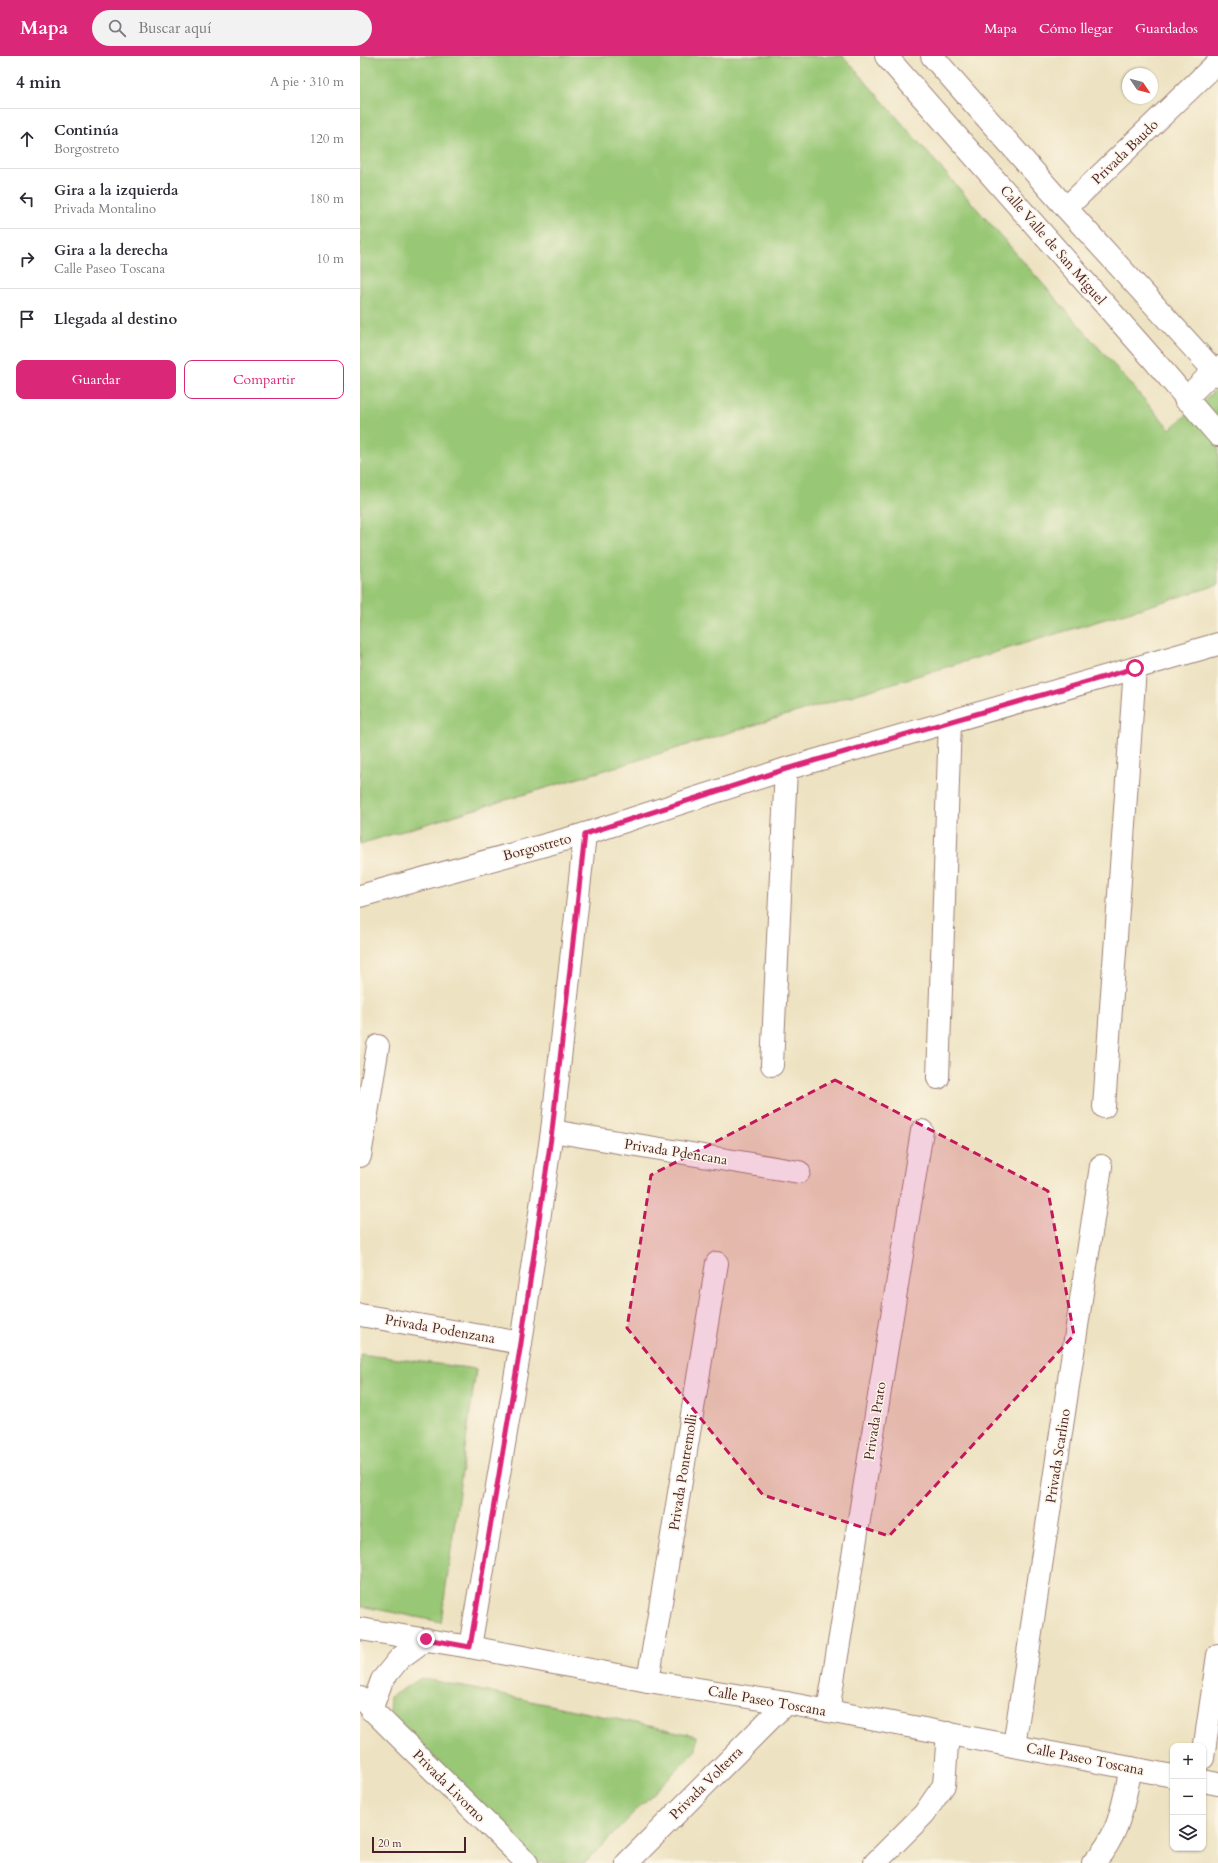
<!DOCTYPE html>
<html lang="es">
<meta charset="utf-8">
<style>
body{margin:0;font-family:Cardo,serif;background:#f2f2f3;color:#2b2b33}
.controls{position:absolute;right:12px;bottom:12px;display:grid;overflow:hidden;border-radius:8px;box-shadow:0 1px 3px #0004}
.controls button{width:36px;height:36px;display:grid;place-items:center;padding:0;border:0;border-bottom:1px solid #e1e1e2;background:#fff;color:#2b2b33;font:20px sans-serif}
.compass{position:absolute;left:762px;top:12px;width:36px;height:36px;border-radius:50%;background:#fff;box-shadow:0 1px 3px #0004;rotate:125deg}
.scale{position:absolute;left:12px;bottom:10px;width:94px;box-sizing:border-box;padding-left:4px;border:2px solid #4a1f2b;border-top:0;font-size:11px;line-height:14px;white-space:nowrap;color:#4a1f2b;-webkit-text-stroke:3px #fcf5e5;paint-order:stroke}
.stop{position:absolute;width:12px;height:12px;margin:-9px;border:3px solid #db2777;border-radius:50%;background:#fff}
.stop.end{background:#db2777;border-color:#fff;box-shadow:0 1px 4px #0008}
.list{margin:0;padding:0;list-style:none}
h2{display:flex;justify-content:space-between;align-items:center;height:52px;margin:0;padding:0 16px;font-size:17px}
h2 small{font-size:13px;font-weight:400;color:#7c7c81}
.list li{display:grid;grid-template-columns:26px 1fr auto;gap:12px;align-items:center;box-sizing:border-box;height:60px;padding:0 16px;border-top:1px solid #e1e1e2}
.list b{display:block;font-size:15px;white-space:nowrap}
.list p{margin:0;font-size:13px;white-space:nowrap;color:#7c7c81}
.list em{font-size:13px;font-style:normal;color:#7c7c81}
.actions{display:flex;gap:8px;padding:12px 16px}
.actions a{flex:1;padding:9px 0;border:1px solid #db2777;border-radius:8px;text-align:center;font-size:14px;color:#db2777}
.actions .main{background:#db2777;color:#fff}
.icon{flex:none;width:22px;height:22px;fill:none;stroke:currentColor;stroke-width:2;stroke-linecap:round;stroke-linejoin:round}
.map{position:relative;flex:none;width:858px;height:1807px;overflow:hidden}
header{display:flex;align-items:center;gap:24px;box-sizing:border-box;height:56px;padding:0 20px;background:#db2777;color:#fff}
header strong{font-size:19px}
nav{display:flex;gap:22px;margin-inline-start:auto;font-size:14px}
.search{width:280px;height:36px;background:#f2f2f3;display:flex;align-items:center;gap:10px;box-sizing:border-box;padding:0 14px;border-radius:22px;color:#7c7c81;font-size:15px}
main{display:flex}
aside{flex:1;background:#fff}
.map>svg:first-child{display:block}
.green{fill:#98c775;stroke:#717350}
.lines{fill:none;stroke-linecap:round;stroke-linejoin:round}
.minor-casing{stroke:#9c8076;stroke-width:24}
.tertiary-casing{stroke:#9c8076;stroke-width:24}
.minor{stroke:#fff;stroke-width:22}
.tertiary{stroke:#fff;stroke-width:22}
.route{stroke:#db2777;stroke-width:5}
.marked{fill:#c2185b;fill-opacity:0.2;stroke:#c2185b;stroke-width:3;stroke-dasharray:8 5;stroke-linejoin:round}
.labels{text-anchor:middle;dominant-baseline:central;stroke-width:3;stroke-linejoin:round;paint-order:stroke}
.street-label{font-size:14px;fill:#4a1f2b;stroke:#fcf5e5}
</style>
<header>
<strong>Mapa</strong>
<div class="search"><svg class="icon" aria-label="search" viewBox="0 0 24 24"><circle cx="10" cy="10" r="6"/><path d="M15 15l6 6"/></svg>Buscar aquí</div>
<nav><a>Mapa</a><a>Cómo llegar</a><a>Guardados</a></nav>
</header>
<main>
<aside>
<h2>4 min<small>A pie · 310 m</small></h2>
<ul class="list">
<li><svg class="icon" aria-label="ahead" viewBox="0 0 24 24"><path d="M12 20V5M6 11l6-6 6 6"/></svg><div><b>Continúa</b><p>Borgostreto</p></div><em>120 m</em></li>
<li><svg class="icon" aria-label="left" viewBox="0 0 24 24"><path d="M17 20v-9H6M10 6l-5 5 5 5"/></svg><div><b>Gira a la izquierda</b><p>Privada Montalino</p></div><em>180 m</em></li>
<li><svg class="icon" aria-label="right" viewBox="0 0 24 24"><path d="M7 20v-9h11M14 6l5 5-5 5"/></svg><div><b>Gira a la derecha</b><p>Calle Paseo Toscana</p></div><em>10 m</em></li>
<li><svg class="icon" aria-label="arrive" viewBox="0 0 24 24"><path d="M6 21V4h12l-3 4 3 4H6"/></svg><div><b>Llegada al destino</b></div></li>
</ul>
<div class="actions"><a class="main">Guardar</a><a>Compartir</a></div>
</aside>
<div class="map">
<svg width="858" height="1807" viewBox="0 0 858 1807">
<rect width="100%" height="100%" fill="#fcf5e5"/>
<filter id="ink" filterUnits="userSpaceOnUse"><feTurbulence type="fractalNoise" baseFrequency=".025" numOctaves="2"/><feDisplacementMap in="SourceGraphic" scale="8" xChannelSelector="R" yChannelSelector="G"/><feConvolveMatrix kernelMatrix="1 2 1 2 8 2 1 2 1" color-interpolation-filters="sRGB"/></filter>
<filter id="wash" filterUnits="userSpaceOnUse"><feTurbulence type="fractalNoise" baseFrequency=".012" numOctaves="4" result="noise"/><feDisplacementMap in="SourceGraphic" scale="16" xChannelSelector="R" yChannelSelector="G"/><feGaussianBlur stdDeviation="0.9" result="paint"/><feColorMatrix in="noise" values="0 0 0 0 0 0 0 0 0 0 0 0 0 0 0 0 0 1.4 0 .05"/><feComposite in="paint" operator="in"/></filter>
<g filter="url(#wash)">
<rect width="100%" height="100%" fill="#ede2c1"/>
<g class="green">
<polygon points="0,0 483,0 810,373 858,332 858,529 0,788"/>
<polygon points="0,1298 116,1313 81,1566 0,1550"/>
<polygon points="61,1622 337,1680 336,1694 225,1807 177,1807 29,1655 30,1641"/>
</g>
</g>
<g filter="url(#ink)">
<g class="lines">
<g class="minor-casing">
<g id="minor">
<polyline points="706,152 858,6"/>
<polyline points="825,343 858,311"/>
<polyline points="0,840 225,778 426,713 858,588"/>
<polyline points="412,1009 426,713"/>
<polyline points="578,1022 590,665"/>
<polyline points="744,1051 775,612"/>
<polyline points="192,1075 439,1116"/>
<polyline points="0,1100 18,990"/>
<polyline points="0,1259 161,1287"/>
<polyline points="0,1573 110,1591 288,1625 426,1647 813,1720"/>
<polyline points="110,1591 161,1287 192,1075 225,778"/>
<polyline points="288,1625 357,1207"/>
<polyline points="0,1642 167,1807"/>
<polyline points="11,1654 22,1624 40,1602 66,1583"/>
<polyline points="468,1655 562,1075"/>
<polyline points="654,1690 741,1110"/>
<polyline points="843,1702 858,1599"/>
<polyline points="843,1725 858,1728"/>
<polyline points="267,1807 426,1647"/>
<polyline points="515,1807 564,1758 584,1729 588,1677"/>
<path d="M733 1807C760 1780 763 1747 771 1712"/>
</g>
</g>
<g class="tertiary-casing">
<g id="tertiary">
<polyline points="526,0 792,302 858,379"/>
<polyline points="572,0 706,152 858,319"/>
</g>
</g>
<use href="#minor" class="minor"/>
<use href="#tertiary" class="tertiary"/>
</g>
</g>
<g class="lines" filter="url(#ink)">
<polyline class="route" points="66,1583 110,1591 161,1287 192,1075 225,778 426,713 775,612"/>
</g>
<path class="marked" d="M475 1024 688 1135 714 1279 529 1480 403 1439 267 1272 291 1119Z"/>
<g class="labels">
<g class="street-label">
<text transform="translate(765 96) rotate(-44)">Privada Baudo</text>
<text transform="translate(693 189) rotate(49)">Calle Valle de San Miguel</text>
<text transform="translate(177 791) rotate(-15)">Borgostreto</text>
<text transform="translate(316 1096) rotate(9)">Privada Pdencana</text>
<text transform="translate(80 1273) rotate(10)">Privada Podenzana</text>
<text transform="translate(515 1365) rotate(-81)">Privada Prato</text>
<text transform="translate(698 1400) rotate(-81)">Privada Scarlino</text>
<text transform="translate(323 1416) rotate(-81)">Privada Pontremolli</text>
<text transform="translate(407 1645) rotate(10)">Calle Paseo Toscana</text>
<text transform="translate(725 1703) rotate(11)">Calle Paseo Toscana</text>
<text transform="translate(346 1727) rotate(-45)">Privada Volterra</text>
<text transform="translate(89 1730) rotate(45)">Privada Livorno</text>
</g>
</g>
</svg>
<div class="controls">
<button>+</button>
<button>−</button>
<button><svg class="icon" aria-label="layers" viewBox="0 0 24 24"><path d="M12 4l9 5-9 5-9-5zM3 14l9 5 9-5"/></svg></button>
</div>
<svg class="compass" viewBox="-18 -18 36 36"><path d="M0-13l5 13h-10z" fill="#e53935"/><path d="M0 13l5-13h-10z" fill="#7c7c81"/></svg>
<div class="scale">20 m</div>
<div class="stop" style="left:775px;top:612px"></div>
<div class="stop end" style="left:66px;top:1583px"></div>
</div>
</main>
